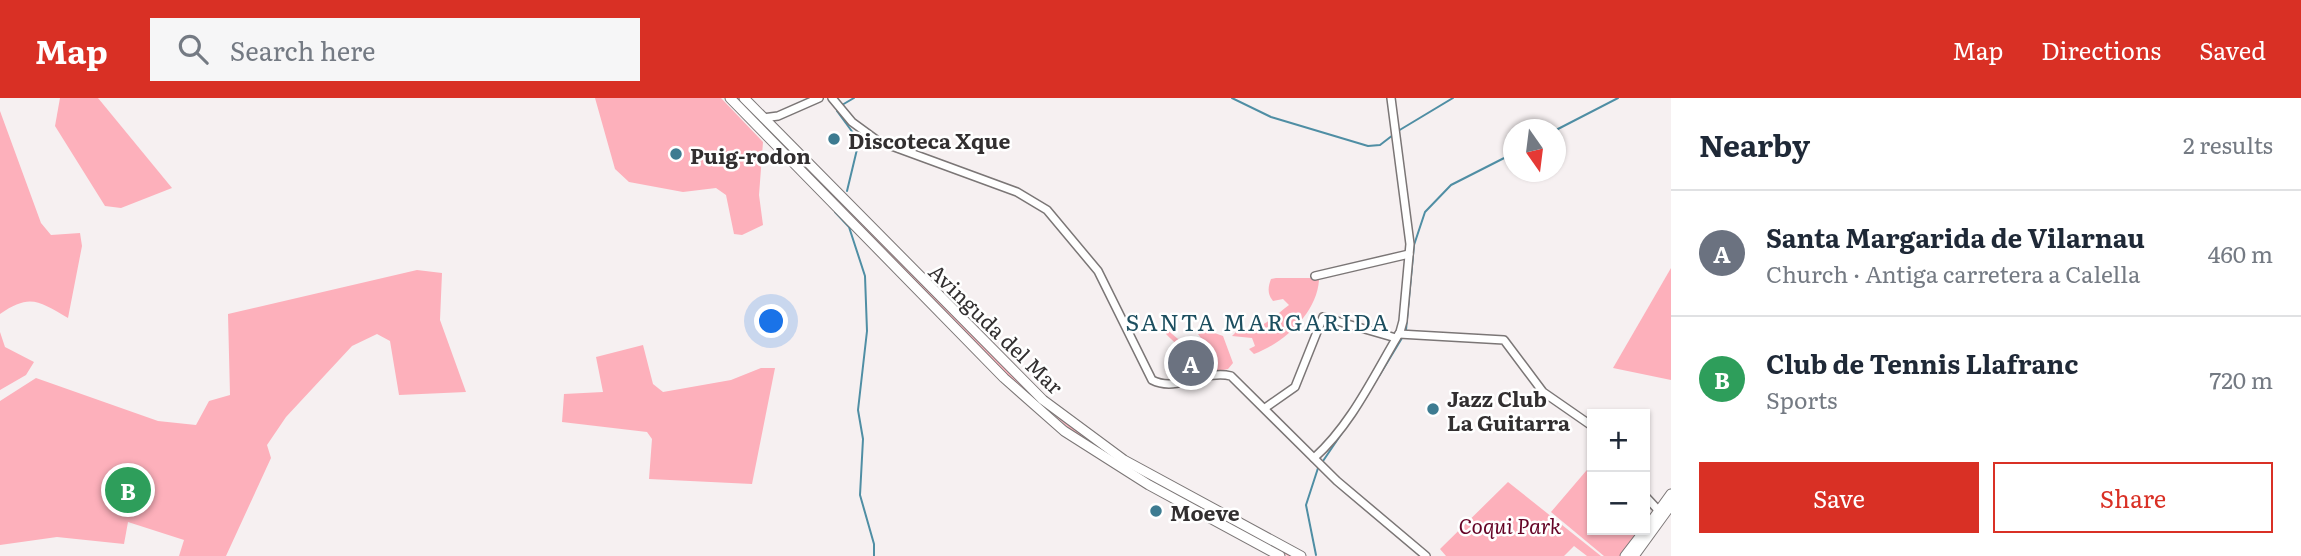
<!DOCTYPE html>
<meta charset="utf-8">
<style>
body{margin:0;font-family:Literata,serif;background:#f6f6f7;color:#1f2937}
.controls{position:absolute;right:21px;bottom:21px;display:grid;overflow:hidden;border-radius:0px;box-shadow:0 2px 5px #0004}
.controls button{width:63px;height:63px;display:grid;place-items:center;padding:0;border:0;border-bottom:2px solid #e0e1e3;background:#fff;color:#1f2937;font:35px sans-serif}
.compass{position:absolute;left:1503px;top:21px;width:63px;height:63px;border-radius:50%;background:#fff;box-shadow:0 2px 5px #0004;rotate:166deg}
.you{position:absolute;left:772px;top:224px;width:24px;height:24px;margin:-18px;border:5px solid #fff;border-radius:50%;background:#1a73e8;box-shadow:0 0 0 10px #1a73e833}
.badge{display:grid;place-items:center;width:46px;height:46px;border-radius:50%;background:#d93025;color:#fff;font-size:23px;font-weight:700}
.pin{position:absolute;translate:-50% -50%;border:4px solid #fff;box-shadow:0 2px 7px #0006}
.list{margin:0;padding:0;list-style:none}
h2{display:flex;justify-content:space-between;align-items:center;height:91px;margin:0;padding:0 28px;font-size:30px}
h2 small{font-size:23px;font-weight:400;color:#747a83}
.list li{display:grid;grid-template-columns:46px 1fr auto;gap:21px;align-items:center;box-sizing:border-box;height:126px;padding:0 28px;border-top:2px solid #e0e1e3}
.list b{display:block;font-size:26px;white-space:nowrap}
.list p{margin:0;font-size:23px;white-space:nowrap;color:#747a83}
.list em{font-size:23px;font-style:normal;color:#747a83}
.actions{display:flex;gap:14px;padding:21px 28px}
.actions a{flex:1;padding:16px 0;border:2px solid #d93025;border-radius:0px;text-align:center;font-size:24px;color:#d93025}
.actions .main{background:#d93025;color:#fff}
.icon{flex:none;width:38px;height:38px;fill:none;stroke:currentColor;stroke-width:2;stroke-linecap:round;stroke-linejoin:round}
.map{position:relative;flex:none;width:1671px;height:458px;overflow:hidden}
header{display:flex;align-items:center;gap:42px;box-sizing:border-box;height:98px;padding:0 35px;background:#d93025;color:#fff}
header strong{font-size:33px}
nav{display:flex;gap:38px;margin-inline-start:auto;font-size:24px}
.search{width:490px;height:63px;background:#f6f6f7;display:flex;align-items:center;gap:18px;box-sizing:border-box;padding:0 24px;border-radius:0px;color:#747a83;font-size:26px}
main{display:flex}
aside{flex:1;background:#fff}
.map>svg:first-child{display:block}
.green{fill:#fdb0bb}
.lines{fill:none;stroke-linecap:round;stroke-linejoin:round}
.stream{stroke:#4f8ea4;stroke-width:2}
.minor-casing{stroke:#7b7676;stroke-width:10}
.major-casing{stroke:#7b7676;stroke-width:11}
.minor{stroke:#fff;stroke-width:7}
.major{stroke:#fff;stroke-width:9}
.poi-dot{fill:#3d7b91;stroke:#fff;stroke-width:2.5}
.labels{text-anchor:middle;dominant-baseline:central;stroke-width:5;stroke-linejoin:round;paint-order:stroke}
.poi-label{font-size:21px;font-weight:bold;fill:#322f30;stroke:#fff;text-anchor:start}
.street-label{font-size:21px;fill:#322f30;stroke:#fff}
.park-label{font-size:21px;font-style:italic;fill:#650426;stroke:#fff}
.neighbourhood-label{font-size:23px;letter-spacing:2px;fill:#1c4e5f;stroke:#fff}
</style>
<header>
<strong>Map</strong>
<div class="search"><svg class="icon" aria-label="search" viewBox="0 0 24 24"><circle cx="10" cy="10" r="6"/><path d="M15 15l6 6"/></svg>Search here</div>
<nav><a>Map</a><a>Directions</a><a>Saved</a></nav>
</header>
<main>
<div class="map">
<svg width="1671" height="458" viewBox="0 0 1671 458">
<rect width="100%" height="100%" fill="#f6f0f1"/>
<g class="green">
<polygon points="60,0 98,0 172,90 121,110 105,108 55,28"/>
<polygon points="595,0 721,0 763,44 759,97 763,127 742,137 734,136 726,97 716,90 683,94 629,84 615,71"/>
<path d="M734 0H739C801 60 861 122 920 183 973 238 1024 291 1084 338L1296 458H1288L1124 368 1083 342 1004 274Z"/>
<path d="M0 13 41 125 51 137 80 135 82 148 68 220C39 203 30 195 0 216Z"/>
<polygon points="1671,170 1671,282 1613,270"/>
<polygon points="417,172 442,175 440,222 466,294 399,297 390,243 377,236 352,248 286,319 267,347 271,360 226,458 179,458 184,442 128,424 124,446 57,439 0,447 0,303 36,280 158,323 196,327 209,303 230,297 228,216"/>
<path d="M1276 180H1316L1319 182C1317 215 1284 245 1254 256L1249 251 1255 248 1252 240 1232 238 1240 230C1261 234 1273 219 1289 207L1283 201 1273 203C1267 196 1268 189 1271 181Z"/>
<path d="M1166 231 1189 250 1203 243 1198 236 1209 233 1223 238 1233 265 1228 271 1174 282 1165 273 1175 269 1184 271 1203 259 1200 254C1184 254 1177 247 1166 236Z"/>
<polygon points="0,234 5,249 34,264 26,277 0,292"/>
<polygon points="643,247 653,286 663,294 731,282 761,270 775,270 752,386 649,381 652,341 647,334 562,324 564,296 603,294 596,259"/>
<polygon points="1592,366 1592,432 1641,432 1622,458 1604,458 1551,414"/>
<polygon points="1508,384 1601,458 1587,458 1574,448 1564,458 1446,458 1440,451"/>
</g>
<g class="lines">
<g class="stream">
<polyline points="1232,0 1271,19 1368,48 1380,47 1393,37"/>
<polyline points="842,7 854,0"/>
<polyline points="837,13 859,43 847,93"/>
<polyline points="1556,32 1618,0"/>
<polyline points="1398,33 1453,0"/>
<polyline points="835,114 849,129 865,178 867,233 858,312 863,341 860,397 874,446 874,458"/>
<polyline points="1406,232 1414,147 1425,114 1451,87 1514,55"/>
<polyline points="1379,278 1402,240"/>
<polyline points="1323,363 1367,298"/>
<polyline points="1316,457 1306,407 1319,367"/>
</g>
<g class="minor-casing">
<g id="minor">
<path d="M832 0 852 24 878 43 1017 94 1047 112 1098 173 1152 282C1177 295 1204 271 1231 278L1337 383 1426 458"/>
<polyline points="763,20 778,18 819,0"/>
<polyline points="1315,178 1409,156"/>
<polyline points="1399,236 1504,242 1543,294 1592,328"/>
<polyline points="1265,310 1295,289 1323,219 1396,240"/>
<path d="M1314 360C1352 326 1374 277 1400 234L1403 223 1410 146 1391 0"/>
<polyline points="1645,398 1659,413"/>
</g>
</g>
<g class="major-casing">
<g id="major">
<polyline points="730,0 1004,280 1064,333 1149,387 1280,458"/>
<polyline points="744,0 1043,302 1124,362 1301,458"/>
<polyline points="1645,432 1671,396"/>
<polyline points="1625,458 1645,432"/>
<polyline points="1634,458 1671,407"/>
</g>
</g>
<use href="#minor" class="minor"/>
<use href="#major" class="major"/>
</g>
<g class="poi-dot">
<circle cx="834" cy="41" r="7"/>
<circle cx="676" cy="56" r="7"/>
<circle cx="1433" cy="311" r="7"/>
<circle cx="1156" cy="413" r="7"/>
</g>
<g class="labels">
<g class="poi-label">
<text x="848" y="41">Discoteca Xque</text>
<text x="690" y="56">Puig-rodon</text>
<text x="1447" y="299">Jazz Club<tspan x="1447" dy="24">La Guitarra</tspan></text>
<text x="1170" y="413">Moeve</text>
</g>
<g class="street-label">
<text transform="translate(997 230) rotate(44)">Avinguda del Mar</text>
</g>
<g class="park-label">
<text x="1510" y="426">Coqui Park</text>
</g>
<g class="neighbourhood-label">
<text x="1258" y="223">SANTA MARGARIDA</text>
</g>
</g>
</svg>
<div class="controls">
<button>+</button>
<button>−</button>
</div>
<svg class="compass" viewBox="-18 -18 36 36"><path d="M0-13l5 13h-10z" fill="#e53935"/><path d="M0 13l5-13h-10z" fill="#747a83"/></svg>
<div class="you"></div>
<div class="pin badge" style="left:1191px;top:265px;background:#6b7280">A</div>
<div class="pin badge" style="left:128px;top:392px;background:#2e9e5b">B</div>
</div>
<aside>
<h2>Nearby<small>2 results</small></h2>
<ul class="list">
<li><span class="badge" style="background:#6b7280">A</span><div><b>Santa Margarida de Vilarnau</b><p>Church · Antiga carretera a Calella</p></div><em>460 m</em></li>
<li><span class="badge" style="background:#2e9e5b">B</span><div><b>Club de Tennis Llafranc</b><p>Sports</p></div><em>720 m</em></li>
</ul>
<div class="actions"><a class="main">Save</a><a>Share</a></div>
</aside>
</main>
